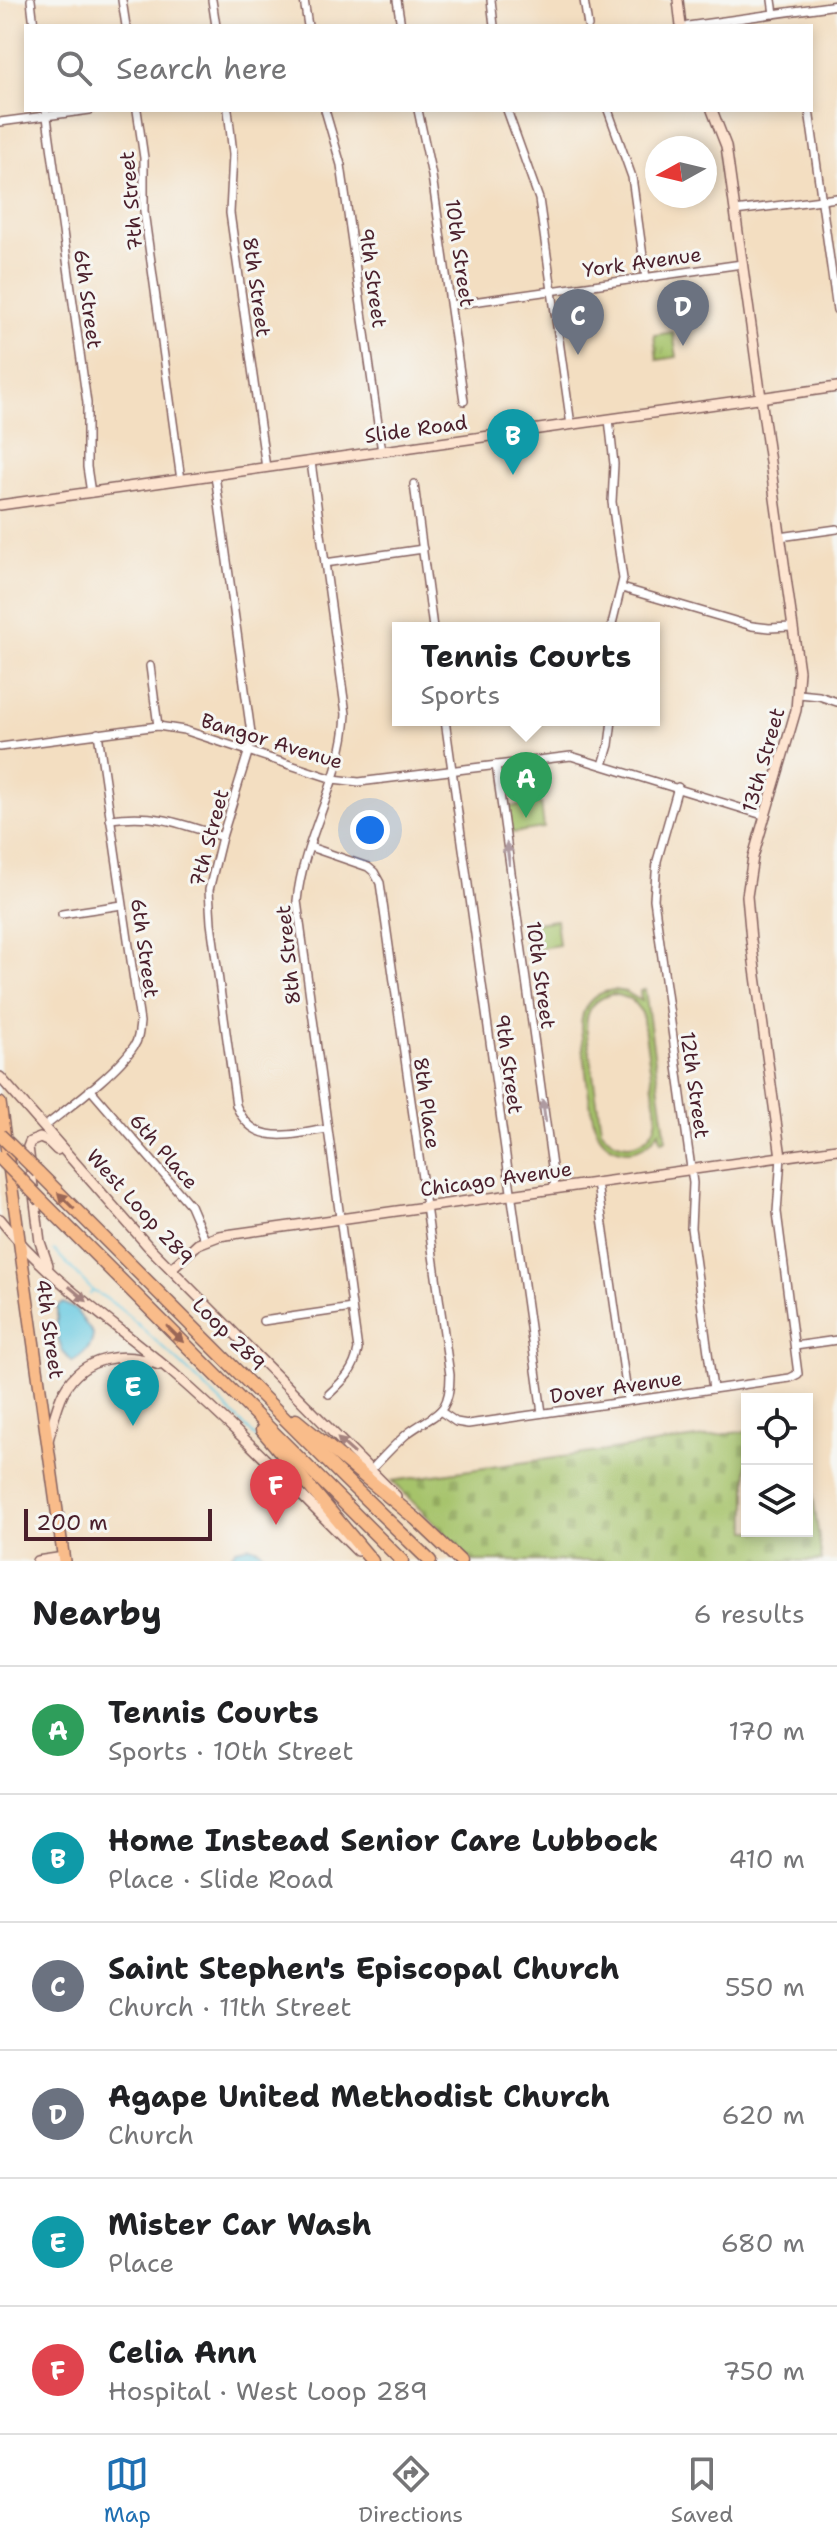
<!DOCTYPE html>
<meta charset="utf-8">
<style>
body{margin:0;font-family:"Shantell Sans",sans-serif;background:#f2f2f2;color:#202124}
.controls{position:absolute;right:24px;bottom:24px;display:grid;overflow:hidden;border-radius:0px;box-shadow:0 4px 12px #0003}
.controls button{width:72px;height:72px;display:grid;place-items:center;padding:0;border:0;border-bottom:2px solid #e0e0e0;background:#fff;color:#202124;font:40px sans-serif}
.compass{position:absolute;left:645px;top:136px;width:72px;height:72px;border-radius:50%;background:#fff;box-shadow:0 4px 12px #0003;rotate:262deg}
.scale{position:absolute;left:24px;bottom:20px;width:188px;box-sizing:border-box;padding-left:8px;border:4px solid #4a1f2b;border-top:0;font-size:22px;line-height:28px;white-space:nowrap;color:#4a1f2b;-webkit-text-stroke:6px #f6f6f2;paint-order:stroke}
.you{position:absolute;left:370px;top:830px;width:28px;height:28px;margin:-20px;border:6px solid #fff;border-radius:50%;background:#1a73e8;box-shadow:0 0 0 12px #1a73e833}
.badge{display:grid;place-items:center;width:52px;height:52px;border-radius:50%;background:#1f6fb2;color:#fff;font-size:26px;font-weight:700}
.pin{position:absolute;translate:-50% -66px;filter:drop-shadow(0 2px 4px #0008)}
.pin::after{content:'';position:absolute;top:42px;width:28px;height:24px;background:inherit;clip-path:polygon(0 0,100% 0,50% 100%)}
.popup{position:absolute;left:392px;top:622px;width:268px;height:104px;box-sizing:border-box;display:grid;place-content:center;border-radius:0px;background:#fff;filter:drop-shadow(0 2px 6px #0005);font-size:26px;white-space:nowrap;color:#757577}
.popup b{font-size:30px;color:#202124}
.popup::after{content:'';position:absolute;left:50%;top:100%;margin-left:-16px;border:16px solid transparent;border-top-color:#fff}
.list{margin:0;padding:0;list-style:none}
h2{display:flex;justify-content:space-between;align-items:center;height:104px;margin:0;padding:0 32px;font-size:34px}
h2 small{font-size:26px;font-weight:400;color:#757577}
.list li{display:grid;grid-template-columns:52px 1fr auto;gap:24px;align-items:center;box-sizing:border-box;height:128px;padding:0 32px;border-top:2px solid #e0e0e0}
.list b{display:block;font-size:30px;white-space:nowrap}
.list p{margin:0;font-size:26px;white-space:nowrap;color:#757577}
.list em{font-size:26px;font-style:normal;color:#757577}
.icon{flex:none;width:44px;height:44px;fill:none;stroke:currentColor;stroke-width:2;stroke-linecap:round;stroke-linejoin:round}
.map{position:relative;flex:none;width:837px;height:1561px;overflow:hidden}
.search{position:absolute;background:#fff;box-shadow:0 4px 12px #0003;left:24px;right:24px;top:24px;height:88px;display:flex;align-items:center;gap:20px;box-sizing:border-box;padding:0 28px;border-radius:0px;color:#757577;font-size:30px}
.sheet{height:872px;background:#fff}
nav{display:flex;justify-content:space-around;align-items:center;box-sizing:border-box;height:112px;border-top:2px solid #e0e0e0;background:#fff;font-size:22px;color:#757577}
nav a{display:grid;justify-items:center;gap:4px}
nav .on{color:#1f6fb2}
.map>svg:first-child{display:block}
.green{fill:#a6c36a;stroke:#78714a;stroke-width:2;fill-rule:evenodd}
.cemetery{fill:url(#cemetery-stones);stroke:#78714a;stroke-width:2}
.park{fill:url(#park-tufts);stroke:#78714a;stroke-width:2}
.water{fill:#62c7e0;stroke:#567386;stroke-width:2}
.lines{fill:none;stroke-linecap:round;stroke-linejoin:round}
.stream{stroke:#62c7e0;stroke-width:2}
.street-casing{stroke:#856260;stroke-width:10}
.secondary-casing{stroke:#856260;stroke-width:12}
.primary-casing{stroke:#856260;stroke-width:14}
.highway-casing{stroke:#856260;stroke-width:15}
.street{stroke:#fff;stroke-width:7}
.secondary{stroke:#fde4d0;stroke-width:9}
.primary{stroke:#f9bc8a;stroke-width:11}
.highway{stroke:#f9bc8a;stroke-width:12}
.highway-bridge-casing{stroke:#856260;stroke-width:15;stroke-linecap:butt}
.highway-bridge{stroke:#f9bc8a;stroke-width:12}
.oneway{fill:#ae9aa0}
.oneway2{fill:#996656}
.oneway3{fill:#a4827e}
.labels{text-anchor:middle;dominant-baseline:central;stroke-width:6;stroke-linejoin:round;paint-order:stroke}
.street-label{font-size:20px;fill:#4a1f2b;stroke:#f6f6f2}
</style>
<div class="map">
<svg width="837" height="1561" viewBox="0 0 837 1561">
<defs>
<pattern id="cemetery-stones" width="16" height="16" patternUnits="userSpaceOnUse" patternTransform="scale(2)"><rect width="16" height="16" fill="#a6c36a"/><path d="M2 7V4a2 2 0 0 1 4 0v3zM10 15v-3a2 2 0 0 1 4 0v3z" fill="#90a75c"/></pattern>
<pattern id="park-tufts" width="24" height="20" patternUnits="userSpaceOnUse" patternTransform="scale(2)"><rect width="24" height="20" fill="#a6c36a"/><path d="M3 7l-1-3M5 7V3M7 7l1-3M15 17l-1-3M17 17v-4M19 17l1-3" fill="none" stroke="#90a75c"/></pattern>
</defs>
<rect width="100%" height="100%" fill="#f6f6f2"/>
<filter id="ink" filterUnits="userSpaceOnUse"><feTurbulence type="fractalNoise" baseFrequency=".0125" numOctaves="2"/><feDisplacementMap in="SourceGraphic" scale="16" xChannelSelector="R" yChannelSelector="G"/><feConvolveMatrix kernelMatrix="1 2 1 2 8 2 1 2 1" color-interpolation-filters="sRGB"/></filter>
<filter id="wash" filterUnits="userSpaceOnUse"><feTurbulence type="fractalNoise" baseFrequency=".006" numOctaves="4" result="noise"/><feDisplacementMap in="SourceGraphic" scale="32" xChannelSelector="R" yChannelSelector="G"/><feGaussianBlur stdDeviation="1.8" result="paint"/><feColorMatrix in="noise" values="0 0 0 0 0 0 0 0 0 0 0 0 0 0 0 0 0 1.4 0 .05"/><feComposite in="paint" operator="in"/></filter>
<g filter="url(#wash)">
<rect width="100%" height="100%" fill="#f3dec1"/>
<g class="green">
<polygon points="541,803 544,828 511,833 508,807"/>
<polygon points="556,920 559,945 527,950 523,925"/>
<path d="M613 990 626 992 641 1001 640 991 645 990 666 1140 661 1141 659 1131C652 1142 643 1150 629 1151 616 1151 604 1144 598 1133 589 1116 584 1050 581 1028 581 1007 592 993 613 990ZM613 994 631 999 642 1013 657 1114C656 1147 618 1156 601 1129L586 1027C586 1009 595 998 613 994Z"/>
</g>
<polygon class="cemetery" points="747,1431 747,1531 807,1531 807,1454 822,1561 472,1561 392,1481"/>
<polygon class="park" points="673,332 677,357 657,360 654,335"/>
<g class="water">
<path d="M63 1303 75 1309 93 1334C93 1346 83 1356 72 1362L63 1352 57 1335 54 1333 57 1329V1307Z"/>
<polygon points="250,1546 259,1549 271,1561 232,1561 231,1556 236,1549"/>
</g>
<g class="lines">
<g class="stream">
<polyline points="54,1250 92,1290"/>
<path d="M90 1294 93 1291C117 1303 136 1323 156 1341 209 1389 259 1439 306 1492"/>
<polyline points="77,1311 80,1307"/>
<polyline points="46,1334 54,1333"/>
</g>
</g>
</g>
<g filter="url(#ink)">
<g class="lines">
<g class="street-casing">
<g id="street">
<polyline points="31,0 34,26"/>
<polyline points="122,0 126,26"/>
<polyline points="212,0 216,26"/>
<polyline points="304,0 308,26"/>
<polyline points="397,0 401,26"/>
<polyline points="491,0 494,26"/>
<polyline points="584,0 588,26"/>
<polyline points="772,0 774,14"/>
<polyline points="688,26 837,5"/>
<polyline points="46,110 87,403 87,467 91,493"/>
<polyline points="137,110 144,158 144,211 181,480"/>
<polyline points="228,110 233,154 230,213 266,468"/>
<polyline points="325,110 341,165 382,452"/>
<polyline points="418,110 432,176 464,401"/>
<polyline points="507,110 539,199 571,425"/>
<polyline points="608,110 632,177 646,278"/>
<polyline points="809,110 837,310"/>
<polyline points="0,122 90,110"/>
<polyline points="735,211 837,198"/>
<polyline points="451,305 742,264"/>
<polyline points="609,419 614,464 612,502 623,579 611,628"/>
<path d="M311 462 346 714C343 780 303 837 297 901L358 1350C354 1371 344 1380 329 1394"/>
<path d="M215 475 252 740 222 837 209 890 211 923 236 1105C253 1148 292 1134 327 1129"/>
<polyline points="414,484 433,628"/>
<polyline points="780,537 837,529"/>
<polyline points="325,563 423,549"/>
<polyline points="622,588 752,626 769,628 792,627"/>
<polyline points="150,666 158,726"/>
<polyline points="799,694 819,696 837,702"/>
<polyline points="445,720 542,1413"/>
<polyline points="0,747 158,726 184,730 333,779 359,782 571,756 766,816"/>
<polyline points="496,765 555,1188"/>
<polyline points="603,765 609,745 612,720"/>
<polyline points="678,787 657,861 654,899 693,1183 691,1228 713,1389"/>
<path d="M110 819C156 813 179 823 222 837"/>
<path d="M310 847 368 867 374 872 380 883 450 1375C450 1416 435 1413 408 1433 395 1444 383 1457 371 1470"/>
<polyline points="62,914 122,905"/>
<polyline points="90,1089 190,1205 205,1240"/>
<path d="M44 1127C69 1107 117 1072 134 1046 139 1039 139 1031 140 1022L98 733"/>
<polyline points="597,1183 628,1400"/>
<polyline points="263,1321 352,1308"/>
<polyline points="795,1346 837,1340"/>
<polyline points="440,1411 456,1422 468,1424 790,1378 798,1374 777,1212 781,1157"/>
</g>
</g>
<g class="secondary-casing">
<g id="secondary">
<polyline points="678,0 681,26"/>
<polyline points="712,110 726,146 799,671 796,710 753,857 747,896 751,940 781,1157"/>
<polyline points="0,505 837,387"/>
<polyline points="0,1077 148,1246 396,1496"/>
<path d="M0 1219C47 1279 115 1323 173 1373 237 1429 297 1491 357 1551"/>
<polyline points="48,1265 40,1242 28,1147 30,1142 40,1138 49,1142 57,1150"/>
<polyline points="171,1269 198,1244 219,1236 837,1149"/>
<path d="M48 1440C53 1424 56 1406 64 1391 83 1356 125 1350 159 1365"/>
<polyline points="37,1561 64,1557"/>
</g>
</g>
<g class="primary-casing">
<polyline id="primary" points="0,1103 64,1561"/>
</g>
<g class="highway-casing">
<g id="highway">
<polyline points="38,1172 345,1479 430,1561"/>
<polyline points="41,1200 402,1561"/>
<polyline points="296,1420 416,1519 460,1561"/>
<polyline points="262,1430 372,1561"/>
</g>
</g>
<use href="#street" class="street"/>
<use href="#secondary" class="secondary"/>
<use href="#primary" class="primary"/>
<use href="#highway" class="highway"/>
<g class="highway-bridge-casing">
<g id="highway-bridge">
<polyline points="0,1135 38,1172"/>
<polyline points="0,1158 41,1200"/>
</g>
</g>
<use href="#highway-bridge" class="highway-bridge"/>
</g>
<defs><path id="oneway-solid" d="M-6-.8H1V-3.2L6.5 0L1 3.2V.8H-6Z" transform="scale(2)"/></defs>
<g class="oneway">
<use href="#oneway-solid" transform="translate(508 854) rotate(-98)"/>
<use href="#oneway-solid" transform="translate(544 1111) rotate(-98)"/>
</g>
<g class="oneway2">
<use href="#oneway-solid" transform="translate(66 1201) rotate(-135)"/>
<use href="#oneway-solid" transform="translate(175 1334) rotate(45)"/>
</g>
<g class="oneway3">
<use href="#oneway-solid" transform="translate(78 1294) rotate(40)"/>
<use href="#oneway-solid" transform="translate(346 1446) rotate(-138)"/>
</g>
</g>
<g class="labels">
<g class="street-label">
<text transform="translate(131 201) rotate(-95)">7th Street</text>
<text transform="translate(460 253) rotate(82)">10th Street</text>
<text transform="translate(642 262) rotate(-8)">York Avenue</text>
<text transform="translate(373 278) rotate(82)">9th Street</text>
<text transform="translate(257 287) rotate(82)">8th Street</text>
<text transform="translate(88 299) rotate(82)">6th Street</text>
<text transform="translate(416 429) rotate(-8)">Slide Road</text>
<text transform="translate(272 741) rotate(17)">Bangor Avenue</text>
<text transform="translate(763 760) rotate(-74)">13th Street</text>
<text transform="translate(209 838) rotate(-75)">7th Street</text>
<text transform="translate(145 948) rotate(82)">6th Street</text>
<text transform="translate(288 955) rotate(-96)">8th Street</text>
<text transform="translate(541 975) rotate(82)">10th Street</text>
<text transform="translate(509 1064) rotate(82)">9th Street</text>
<text transform="translate(695 1085) rotate(82)">12th Street</text>
<text transform="translate(427 1103) rotate(82)">8th Place</text>
<text transform="translate(164 1151) rotate(49)">6th Place</text>
<text transform="translate(496 1179) rotate(-8)">Chicago Avenue</text>
<text transform="translate(140 1207) rotate(48)">West Loop 289</text>
<text transform="translate(50 1329) rotate(82)">4th Street</text>
<text transform="translate(229 1334) rotate(45)">Loop 289</text>
<text transform="translate(616 1387) rotate(-8)">Dover Avenue</text>
</g>
</g>
</svg>
<div class="controls">
<button><svg class="icon" aria-label="locate" viewBox="0 0 24 24"><circle cx="12" cy="12" r="6"/><path d="M12 2v4M12 18v4M2 12h4M18 12h4"/></svg></button>
<button><svg class="icon" aria-label="layers" viewBox="0 0 24 24"><path d="M12 4l9 5-9 5-9-5zM3 14l9 5 9-5"/></svg></button>
</div>
<svg class="compass" viewBox="-18 -18 36 36"><path d="M0-13l5 13h-10z" fill="#e53935"/><path d="M0 13l5-13h-10z" fill="#757577"/></svg>
<div class="scale">200 m</div>
<div class="you"></div>
<div class="pin badge" style="left:526px;top:818px;background:#2e9e5b">A</div>
<div class="popup"><b>Tennis Courts</b>Sports</div>
<div class="pin badge" style="left:513px;top:475px;background:#0f9aa8">B</div>
<div class="pin badge" style="left:578px;top:355px;background:#6b7280">C</div>
<div class="pin badge" style="left:683px;top:346px;background:#6b7280">D</div>
<div class="pin badge" style="left:133px;top:1426px;background:#0f9aa8">E</div>
<div class="pin badge" style="left:276px;top:1525px;background:#e0444e">F</div>
<div class="search"><svg class="icon" aria-label="search" viewBox="0 0 24 24"><circle cx="10" cy="10" r="6"/><path d="M15 15l6 6"/></svg>Search here</div>
</div>
<section class="sheet">
<h2>Nearby<small>6 results</small></h2>
<ul class="list">
<li><span class="badge" style="background:#2e9e5b">A</span><div><b>Tennis Courts</b><p>Sports · 10th Street</p></div><em>170 m</em></li>
<li><span class="badge" style="background:#0f9aa8">B</span><div><b>Home Instead Senior Care Lubbock</b><p>Place · Slide Road</p></div><em>410 m</em></li>
<li><span class="badge" style="background:#6b7280">C</span><div><b>Saint Stephen's Episcopal Church</b><p>Church · 11th Street</p></div><em>550 m</em></li>
<li><span class="badge" style="background:#6b7280">D</span><div><b>Agape United Methodist Church</b><p>Church</p></div><em>620 m</em></li>
<li><span class="badge" style="background:#0f9aa8">E</span><div><b>Mister Car Wash</b><p>Place</p></div><em>680 m</em></li>
<li><span class="badge" style="background:#e0444e">F</span><div><b>Celia Ann</b><p>Hospital · West Loop 289</p></div><em>750 m</em></li>
</ul>
</section>
<nav>
<a class="on"><svg class="icon" aria-label="map" viewBox="0 0 24 24"><path d="M3 6l6-2 6 2 6-2v14l-6 2-6-2-6 2zM9 4v14M15 6v14"/></svg>Map</a>
<a><svg class="icon" aria-label="directions" viewBox="0 0 24 24"><path d="M12 3l9 9-9 9-9-9zM9 14v-3h6M13 9l2 2-2 2"/></svg>Directions</a>
<a><svg class="icon" aria-label="saved" viewBox="0 0 24 24"><path d="M7 4h10v16l-5-4-5 4z"/></svg>Saved</a>
</nav>
